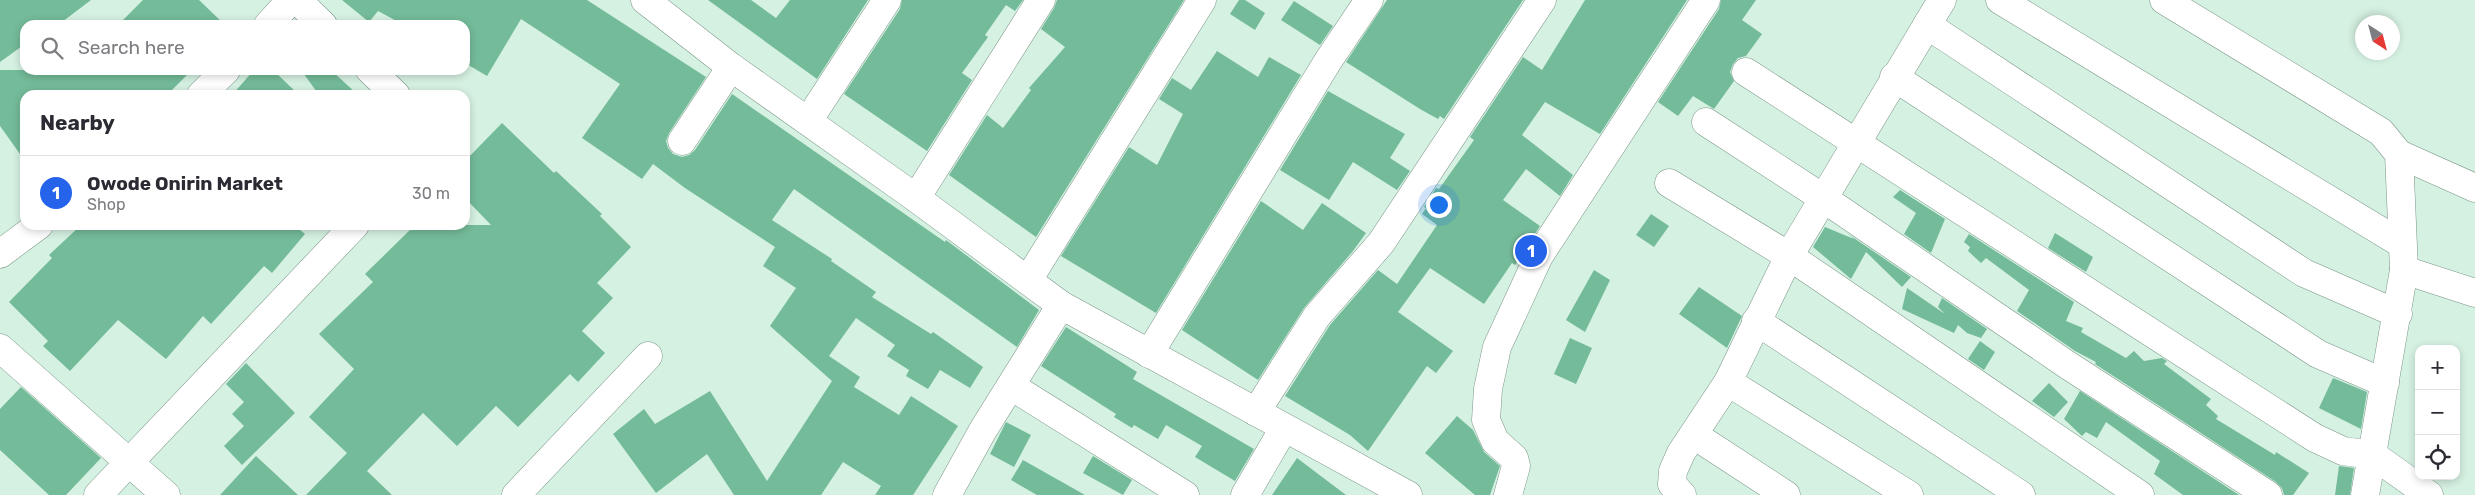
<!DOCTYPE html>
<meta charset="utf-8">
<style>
body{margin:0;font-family:Rubik,sans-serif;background:#f2f2f3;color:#2b2b33}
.controls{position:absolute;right:15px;bottom:15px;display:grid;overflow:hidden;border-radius:10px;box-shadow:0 2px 8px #0003}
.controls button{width:45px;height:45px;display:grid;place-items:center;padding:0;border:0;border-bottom:1px solid #e1e1e2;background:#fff;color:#2b2b33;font:25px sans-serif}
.compass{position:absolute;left:2355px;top:15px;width:45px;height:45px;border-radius:50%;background:#fff;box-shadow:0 2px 8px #0003;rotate:144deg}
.you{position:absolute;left:1438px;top:204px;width:18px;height:18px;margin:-12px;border:4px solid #fff;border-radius:50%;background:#1a73e8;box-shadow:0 0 0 8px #1a73e833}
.badge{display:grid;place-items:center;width:32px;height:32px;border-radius:50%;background:#2563eb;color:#fff;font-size:16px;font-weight:700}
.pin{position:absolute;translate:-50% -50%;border:2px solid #fff;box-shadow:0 1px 5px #0006}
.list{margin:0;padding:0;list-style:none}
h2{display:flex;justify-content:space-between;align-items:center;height:65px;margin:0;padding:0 20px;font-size:21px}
h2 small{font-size:16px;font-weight:400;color:#7c7c81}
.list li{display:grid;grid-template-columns:32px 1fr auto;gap:15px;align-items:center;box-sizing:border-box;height:75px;padding:0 20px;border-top:1px solid #e1e1e2}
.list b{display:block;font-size:19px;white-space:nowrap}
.list p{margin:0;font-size:16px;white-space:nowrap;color:#7c7c81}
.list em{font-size:16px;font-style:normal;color:#7c7c81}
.icon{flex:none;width:28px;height:28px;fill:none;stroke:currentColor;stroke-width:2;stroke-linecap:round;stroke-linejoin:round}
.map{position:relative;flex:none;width:2475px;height:495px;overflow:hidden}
.search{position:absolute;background:#fff;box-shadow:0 2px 8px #0003;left:20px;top:20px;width:450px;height:55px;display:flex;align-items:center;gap:12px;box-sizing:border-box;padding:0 18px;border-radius:15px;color:#7c7c81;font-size:19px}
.panel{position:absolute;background:#fff;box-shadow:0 2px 8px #0003;left:20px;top:90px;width:450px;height:140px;border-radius:15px}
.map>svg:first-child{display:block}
.building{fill:#74bb99}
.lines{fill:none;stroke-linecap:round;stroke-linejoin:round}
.minor-casing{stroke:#7b9587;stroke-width:29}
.minor{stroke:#fff;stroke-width:28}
</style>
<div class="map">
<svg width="2475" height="495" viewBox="0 0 2475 495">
<rect width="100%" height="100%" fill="#d5f1e2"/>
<g class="building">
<polygon points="0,0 91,0 58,25 25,25 25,44 0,62"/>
<polygon points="143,0 199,0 225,25 118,25"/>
<polygon points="342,0 587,0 706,77 669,133 666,141 668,148 673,154 682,157 689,155 695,150 732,94 945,242 946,240 1039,310 1017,347 794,189 772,220 832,259 831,261 876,292 872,297 931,334 933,332 983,367 970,388 940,370 928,389 906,376 909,370 887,356 895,345 856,318 829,356 860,377 854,387 899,415 911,396 958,426 913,495 875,495 881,486 843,462 821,495 734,495 707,454 656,493 613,434 644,409 655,424 710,391 767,481 832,381 770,326 796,288 763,266 775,247 685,188 653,164 642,179 582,138 620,84 521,19 487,76 465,63 465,25 404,25 378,11 369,22"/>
<polygon points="708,0 751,0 776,18 790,0 868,0 817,79"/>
<polygon points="902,0 1023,0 1015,11 1006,5 985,35 988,37 962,73 972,80 927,151 844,94 900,9"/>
<polygon points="1057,0 1184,0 1036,237 949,175 987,115 1003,128 1031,90 1029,88 1065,47 1041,29 1054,8"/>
<polygon points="1239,0 1245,0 1265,13 1255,30 1230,14"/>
<polygon points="1387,0 1523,0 1444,119 1440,116 1438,119 1420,109 1346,62"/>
<polygon points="1585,0 1687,0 1600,134 1545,102 1522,135 1573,175 1560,196 1526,169 1503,200 1540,226 1515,265 1512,263 1484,304 1430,268 1398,312 1453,351 1436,373 1427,366 1368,451 1350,435 1285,396 1330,325 1378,270 1397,284 1437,225 1422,214 1426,208 1424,207 1436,188 1439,189 1474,140 1470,137 1523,57 1542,70"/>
<polygon points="1721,0 1756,0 1742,20 1762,34 1746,56 1738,58 1733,64 1730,72 1734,81 1714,109 1693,96 1678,116 1658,102 1719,9"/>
<polygon points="1294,1 1333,26 1320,45 1281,20"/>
<polygon points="1217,51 1258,77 1269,57 1301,75 1156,313 1061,256 1129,147 1157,165 1183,114 1159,99 1172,78 1191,90"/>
<polygon points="0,70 192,70 167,95 25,95 25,161 0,126"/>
<polygon points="254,70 273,70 299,95 232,95"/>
<polygon points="301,70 331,70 358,95 319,95"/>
<polygon points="1328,91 1405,134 1390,158 1410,171 1397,190 1353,162 1329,200 1280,170"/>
<polygon points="502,123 554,173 556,171 602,214 600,216 631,247 597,283 613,298 582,331 605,353 578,382 570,374 518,427 496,406 457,446 423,413 367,471 392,495 306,495 347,453 309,417 354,369 319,334 373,282 365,274 415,225 491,225 465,198 465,161"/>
<polygon points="1900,190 1945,219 1931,253 1904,234 1916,213 1893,197"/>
<polygon points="1261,201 1303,230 1322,203 1366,233 1353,251 1304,308 1258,380 1182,330"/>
<polygon points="1651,214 1669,226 1654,247 1636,235"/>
<polygon points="81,225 294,225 305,234 272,273 264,266 211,324 203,316 166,359 118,320 70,371 43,346 48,341 9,302 52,258 49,255"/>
<polygon points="1825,227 1854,239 1848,234 1911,277 1902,287 1866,252 1851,279 1813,247"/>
<polygon points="2055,233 2093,257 2086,272 2048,248"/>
<polygon points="1969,234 2074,302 2066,321 2083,328 2081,332 2126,358 2134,351 2144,361 2162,358 2167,361 2164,364 2211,399 2206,405 2218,416 2216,419 2275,455 2276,452 2309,473 2293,495 2284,495 2282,488 2276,482 2095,364 2096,362 2075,351 2017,311 2029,290 1986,258 1981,263 1968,251 1970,247 1964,242"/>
<polygon points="1594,270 1610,280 1585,332 1566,320"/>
<polygon points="1699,287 1742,316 1727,348 1679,314"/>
<polygon points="1907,288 1945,314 1938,307 1942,298 1987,329 1981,338 1967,333 1958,325 1954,333 1902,309"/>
<polygon points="1066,327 1137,372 1133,379 1254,449 1235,481 1195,457 1202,446 1166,425 1158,439 1134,425 1132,428 1114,417 1116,414 1041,366"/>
<polygon points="1570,338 1592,348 1576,384 1554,374"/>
<polygon points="1980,341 1995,352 1984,370 1968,359"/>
<polygon points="246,363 295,413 242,465 224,446 244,426 232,414 244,402 226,384"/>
<polygon points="2333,378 2367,392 2361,429 2319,408"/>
<polygon points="2049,383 2068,402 2054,417 2032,401"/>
<polygon points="21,387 101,458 66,495 49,495 0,450 0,409"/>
<polygon points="2080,391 2239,495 2183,495 2154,474 2160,461 2106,422 2097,438 2086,432 2082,436 2064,419"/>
<polygon points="1457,416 1473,430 1484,452 1500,466 1490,495 1475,495 1425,453"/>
<polygon points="1006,422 1031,435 1014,467 990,454"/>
<polygon points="256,456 298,495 220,495"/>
<polygon points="1093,456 1132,480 1123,495 1083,473"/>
<polygon points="1297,458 1346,495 1272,495"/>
<polygon points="1023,460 1085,495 1037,495 1011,480"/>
<polygon points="2339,466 2354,468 2350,495 2335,495"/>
</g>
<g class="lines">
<g class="minor-casing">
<g id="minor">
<polyline points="297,0 323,25"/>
<polyline points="645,0 731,67 916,198 1061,305 1408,495"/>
<polyline points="2000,0 2402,244"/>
<polyline points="2164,0 2381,132 2399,154 2404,270 2365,495"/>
<polyline points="268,25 291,0"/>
<polyline points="1927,25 2304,273 2398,314"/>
<polyline points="370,70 396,95"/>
<polyline points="1746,72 2315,438 2343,451 2373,455 2429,495"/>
<polyline points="1894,77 2318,354 2385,383"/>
<polyline points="201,95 226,70"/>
<polyline points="808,121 887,0"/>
<polyline points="1706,122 1823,198 2066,364 2268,495"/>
<polyline points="682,141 731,67"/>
<polyline points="2399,154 2475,188"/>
<polyline points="1669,183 1789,256 2140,495"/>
<polyline points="916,198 1041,0"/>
<polyline points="0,254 39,225"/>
<polyline points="2404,270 2475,293"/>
<polyline points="1028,280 1202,0"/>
<polyline points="1756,321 2021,495"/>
<polyline points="0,348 166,495"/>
<polyline points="1149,354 1328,61 1369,0"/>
<polyline points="1728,382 1909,495"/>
<polyline points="1011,386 1185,495"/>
<polyline points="1256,412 1317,316 1381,243 1542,0"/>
<polyline points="1694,435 1786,495"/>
<polyline points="98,495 355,225"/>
<polyline points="516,495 648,356"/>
<polyline points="947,495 983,430 1061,305"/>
<polyline points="1245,495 1284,428"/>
<polyline points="1508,495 1516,466 1514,458 1495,441 1486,420 1488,389 1497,347 1539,256 1706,0"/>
<polyline points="1682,495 1672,484 1673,471 1681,453 1728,382 1789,256 1942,0"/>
</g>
</g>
<use href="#minor" class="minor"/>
</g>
</svg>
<div class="controls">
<button>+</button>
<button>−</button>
<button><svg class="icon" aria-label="locate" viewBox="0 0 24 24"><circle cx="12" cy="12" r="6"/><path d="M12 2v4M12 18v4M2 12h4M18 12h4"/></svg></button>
</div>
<svg class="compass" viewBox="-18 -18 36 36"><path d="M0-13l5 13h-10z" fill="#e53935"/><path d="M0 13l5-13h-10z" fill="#7c7c81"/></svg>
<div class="you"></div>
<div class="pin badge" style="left:1531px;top:251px">1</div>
<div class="search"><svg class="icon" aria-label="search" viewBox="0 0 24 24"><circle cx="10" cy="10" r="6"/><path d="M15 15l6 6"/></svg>Search here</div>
<section class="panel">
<h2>Nearby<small></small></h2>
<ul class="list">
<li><span class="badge">1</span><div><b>Owode Onirin Market</b><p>Shop</p></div><em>30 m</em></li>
</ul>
</section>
</div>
